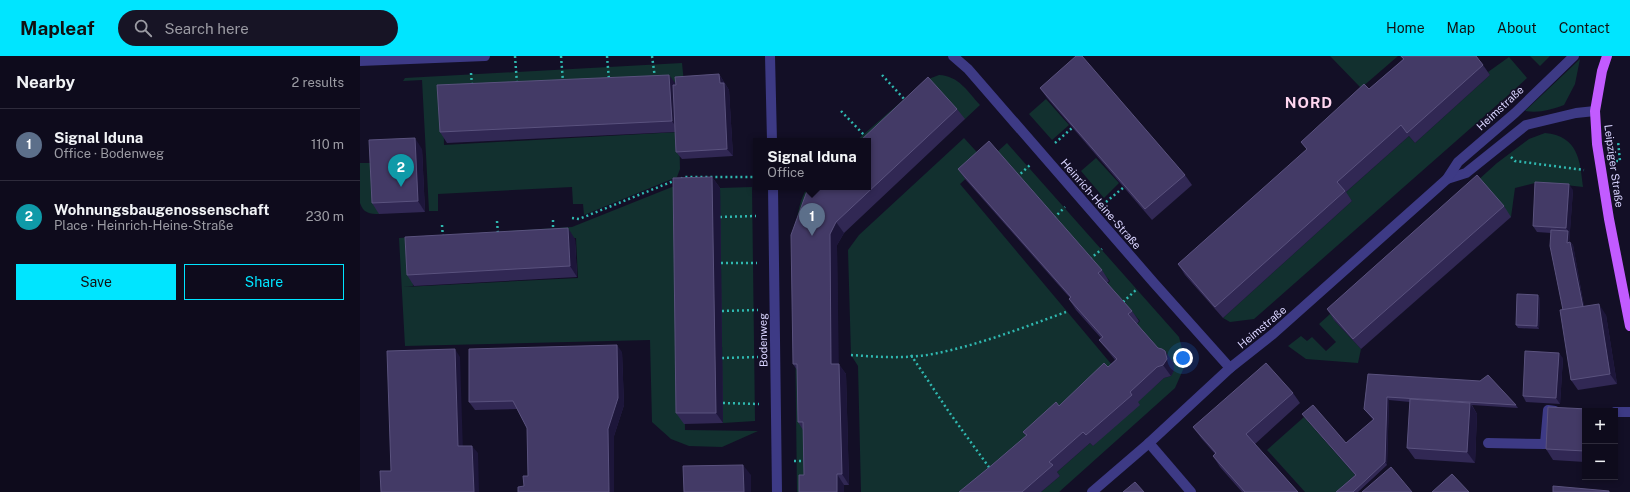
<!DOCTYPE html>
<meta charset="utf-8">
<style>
body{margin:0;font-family:"Public Sans",sans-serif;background:#171425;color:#f1f3f6}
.controls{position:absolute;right:12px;bottom:12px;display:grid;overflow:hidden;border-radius:0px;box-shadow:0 2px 6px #0003}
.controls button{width:36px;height:36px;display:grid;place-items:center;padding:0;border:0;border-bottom:1px solid #2e2b3b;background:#0e0b1c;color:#f1f3f6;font:20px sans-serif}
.you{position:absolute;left:823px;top:302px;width:14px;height:14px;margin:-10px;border:3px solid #fff;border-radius:50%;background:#1a73e8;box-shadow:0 0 0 6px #1a73e833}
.badge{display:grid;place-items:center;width:26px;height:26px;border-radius:50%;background:#00e5ff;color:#fff;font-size:13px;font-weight:700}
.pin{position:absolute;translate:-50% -33px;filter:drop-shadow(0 1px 2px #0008)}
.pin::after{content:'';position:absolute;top:21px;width:14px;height:12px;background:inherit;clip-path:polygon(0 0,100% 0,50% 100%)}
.popup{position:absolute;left:393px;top:82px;width:118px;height:52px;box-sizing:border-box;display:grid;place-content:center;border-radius:0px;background:#0e0b1c;filter:drop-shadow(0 1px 3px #0005);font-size:13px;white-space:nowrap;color:#9b9ba3}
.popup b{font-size:15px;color:#f1f3f6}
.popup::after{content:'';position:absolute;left:50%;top:100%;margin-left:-8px;border:8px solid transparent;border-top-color:#0e0b1c}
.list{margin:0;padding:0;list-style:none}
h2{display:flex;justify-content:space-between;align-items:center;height:52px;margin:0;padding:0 16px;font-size:17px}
h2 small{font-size:13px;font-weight:400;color:#9b9ba3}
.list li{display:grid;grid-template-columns:26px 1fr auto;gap:12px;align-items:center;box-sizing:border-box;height:72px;padding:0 16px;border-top:1px solid #2e2b3b}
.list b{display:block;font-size:15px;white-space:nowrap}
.list p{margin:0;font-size:13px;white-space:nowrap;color:#9b9ba3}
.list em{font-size:13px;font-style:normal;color:#9b9ba3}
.actions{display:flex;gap:8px;padding:12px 16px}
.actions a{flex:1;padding:9px 0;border:1px solid #00e5ff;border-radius:0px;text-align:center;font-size:14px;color:#00e5ff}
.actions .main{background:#00e5ff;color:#111}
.icon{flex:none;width:22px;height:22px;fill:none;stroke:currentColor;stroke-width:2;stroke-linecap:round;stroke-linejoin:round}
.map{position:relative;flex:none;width:1270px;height:436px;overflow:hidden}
header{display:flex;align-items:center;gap:24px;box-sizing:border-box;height:56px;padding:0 20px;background:#00e5ff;color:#111}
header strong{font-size:19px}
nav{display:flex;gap:22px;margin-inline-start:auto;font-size:14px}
.search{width:280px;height:36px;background:#171425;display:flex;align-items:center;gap:10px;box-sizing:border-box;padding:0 14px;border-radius:22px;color:#9b9ba3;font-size:15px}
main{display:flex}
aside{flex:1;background:#0e0b1c}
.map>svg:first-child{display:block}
.green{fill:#12302f;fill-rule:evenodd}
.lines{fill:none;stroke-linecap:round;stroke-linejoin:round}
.path{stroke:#2fb8b0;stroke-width:2.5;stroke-dasharray:2 3;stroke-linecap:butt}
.minor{stroke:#3d3a85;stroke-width:10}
.major{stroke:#c25bff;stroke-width:10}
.wall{fill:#312854}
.shaded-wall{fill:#1d163a}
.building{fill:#433a66;stroke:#5a527e}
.labels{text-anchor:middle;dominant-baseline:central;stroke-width:3;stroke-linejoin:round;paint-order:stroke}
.street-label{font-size:11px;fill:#d9d4ff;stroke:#130f26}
.district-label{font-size:15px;font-weight:bold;letter-spacing:1px;fill:#ffd6f0;stroke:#130f26}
</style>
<header>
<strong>Mapleaf</strong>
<div class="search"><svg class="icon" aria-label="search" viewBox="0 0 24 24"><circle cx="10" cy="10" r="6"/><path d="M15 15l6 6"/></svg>Search here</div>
<nav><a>Home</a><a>Map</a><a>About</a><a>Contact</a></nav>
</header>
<main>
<aside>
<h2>Nearby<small>2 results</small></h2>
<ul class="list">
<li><span class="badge" style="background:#5c6f8a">1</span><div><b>Signal Iduna</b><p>Office · Bodenweg</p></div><em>110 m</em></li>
<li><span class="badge" style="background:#0f9aa8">2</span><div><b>Wohnungsbaugenossenschaft</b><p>Place · Heinrich-Heine-Straße</p></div><em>230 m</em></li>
</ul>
<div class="actions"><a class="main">Save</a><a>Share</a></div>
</aside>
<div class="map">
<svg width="1270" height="436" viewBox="0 0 1270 436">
<rect width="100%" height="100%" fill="#130f26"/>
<g class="green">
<polygon points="970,0 1038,0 1001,32"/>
<polygon points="1170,0 1190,0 1180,10"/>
<polygon points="1149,1 1167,22 1154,34 894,263 870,266 863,262 992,145 985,137 1049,80 1055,87 1130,19 1128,16"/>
<path d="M1220 3 1215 28 1204 49C1190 54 1180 57 1165 55Z"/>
<polygon points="322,7 324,27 83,37 84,89 319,76 320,113 317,121 224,159 223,148 213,148 212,131 78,138 78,155 69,155 62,24 43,25 45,22"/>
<path d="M579 19C599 20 607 35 620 49L605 63 508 85H496L566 24Z"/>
<polygon points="686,43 709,69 692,84 669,58"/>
<path d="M1185 77C1218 80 1220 104 1223 131L1179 126 1155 132 1151 161 974 264 1001 293 998 307 946 303 928 290 941 280 947 285 952 281 966 295 976 286 959 268 1137 107 1169 83Z"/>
<polygon points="604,82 625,105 600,128 752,309 609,436 501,436 498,310 491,299 488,194 499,179"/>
<path d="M647 87 819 281 826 307 815 332 699 436H681L700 420 697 416 730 387 733 390 777 346 804 322 811 320C814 315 815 312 813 306L805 303 776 269 780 265 747 228 750 225 637 96Z"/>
<polygon points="736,102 759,127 744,142 721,115"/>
<path d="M0 107H17L19 158C10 158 3 157 0 147Z"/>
<path d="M322 127 325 374 398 375 362 391 329 390 311 383 292 366 290 284 45 290 39 182 212 171ZM216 182 218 222 44 231 53 230 51 190Z"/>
<polygon points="392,131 395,365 363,367 360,132"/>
<path d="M448 131H470L444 319 446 436H437L434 189C436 171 437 146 448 131Z"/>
<polygon points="944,361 998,422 981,436 945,436 907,394"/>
</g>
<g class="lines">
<g class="path">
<polyline points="155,0 157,28"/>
<polyline points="201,0 203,26"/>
<polyline points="247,0 249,24"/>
<polyline points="292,0 295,22"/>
<polyline points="111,17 112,29"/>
<polyline points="522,19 546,45"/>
<polyline points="481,55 507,82"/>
<polyline points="695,87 712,72"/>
<polyline points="1151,101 1155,105 1224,114"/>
<polyline points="1256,105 1260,105 1258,85"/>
<polyline points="657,121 670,109"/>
<polyline points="321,123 324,121 396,121"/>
<polyline points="746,146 764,131"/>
<polyline points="360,161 396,160"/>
<polyline points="212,162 219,163 316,124"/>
<polyline points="694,162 705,151"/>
<polyline points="193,164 193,175"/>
<polyline points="137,165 138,178"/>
<polyline points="82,169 83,182"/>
<polyline points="730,203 742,193"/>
<polyline points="361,207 397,207"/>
<polyline points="763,246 777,233"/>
<polyline points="362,255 398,254"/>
<path d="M491 299C518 301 546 303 573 298 619 289 662 272 706 256"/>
<polyline points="551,299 589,356 631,414"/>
<polyline points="362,302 398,301"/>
<polyline points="363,347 399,348"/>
<polyline points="434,405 447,405"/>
</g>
<g class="minor">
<polyline points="410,0 412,85"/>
<polyline points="593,0 608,13 794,227 870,312"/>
<polyline points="0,5 125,0"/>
<polyline points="1087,123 1106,117 1166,69 1216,57 1235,55"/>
<polyline points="413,131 417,436"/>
<polyline points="1255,356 1270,356"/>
<polyline points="789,387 831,436"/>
<polyline points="1128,387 1185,388 1188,354 1195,355"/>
<polyline points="732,436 789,387 870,312 913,278 1077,132 1087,123 1098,106 1155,57 1214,0"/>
</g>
<polyline class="major" points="1247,0 1242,15 1235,55 1237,88 1249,163 1270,270"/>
</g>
<g class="wall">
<polygon points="1040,0 1116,0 1123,9 1130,19 1055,87 1049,80 986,136 992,145 863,262 825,219 818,208 947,94 941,86 1009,33 1043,3"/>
<polygon points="359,18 369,34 373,100 322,103 316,96 315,76 87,87 80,76"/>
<polygon points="680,32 825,119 832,129 792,164 687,42"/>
<polygon points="597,53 605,63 484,177 477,189 478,308 486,318 489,429 484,429 444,419 443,374 438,366 437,314 433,308 447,135"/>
<polygon points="62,93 65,156 19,158 12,147"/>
<polygon points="598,113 742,214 749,225 747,227 772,255 779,265 777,268 798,292 805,295 813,306 814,314 811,320 804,322 778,346 780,349 733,390 730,387 697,416 700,420 681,436 599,436 632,409 666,380 663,376 699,350 748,311 755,304 739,284 741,282 716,254 709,243 710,242 605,123"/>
<polygon points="352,121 360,132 363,367 324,368 316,357"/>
<polygon points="1213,134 1209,187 1210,186 1213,189 1224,250 1246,259 1257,328 1218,334 1211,324 1203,254 1191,177 1177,176 1173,170"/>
<polygon points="1144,150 1151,161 1001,293 974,264 967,253"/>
<polygon points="215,183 217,221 54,230 47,219"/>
<polygon points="1180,242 1179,273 1158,272 1156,269"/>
<polygon points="262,296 264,349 254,380 164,430 168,420 167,372 157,353 115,354 109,346"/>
<polygon points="1203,302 1200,348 1166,346 1163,340"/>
<polygon points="1008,318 1156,349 1158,352 1112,349 1117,358 1115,407 1055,403 1047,392 1050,346 1029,344 1027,409 998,436 976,436 995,419 942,358 986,387 1013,364 1004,353"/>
<polygon points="933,337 940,347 895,388 938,436 882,436 860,411 853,400 855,398 841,382 833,371"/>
<polygon points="1225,355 1225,406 1193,404 1186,393"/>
</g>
<g class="shaded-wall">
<polygon points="359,18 369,34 373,100 367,93"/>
<polygon points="309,19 317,29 319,76 312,65"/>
<polygon points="55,82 62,93 65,156 58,145"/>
<polygon points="352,121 360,132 363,367 356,357"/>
<polygon points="1209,128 1213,134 1209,190 1207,187 1208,175 1206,172"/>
<polygon points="476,166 484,177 477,189 479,318 471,308 470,178"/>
<polygon points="208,172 215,183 217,221 210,210"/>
<polygon points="1210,186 1213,189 1225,256 1223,253"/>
<polygon points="1178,239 1180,242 1179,273 1177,270"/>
<polygon points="1239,248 1246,259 1257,328 1250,318"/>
<polygon points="257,289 262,296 264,349 254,380 254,436 249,436 248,373"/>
<polygon points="95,293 100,301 103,397 98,390"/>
<polygon points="805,295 813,306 814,314 811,320 803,309"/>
<polygon points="1199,297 1203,302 1200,348 1196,342"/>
<polygon points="479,308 486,318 489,429 482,418"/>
<polygon points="1027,341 1029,344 1027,409 1025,406"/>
<polygon points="1110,347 1117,358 1115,407 1107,396"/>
<polygon points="112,390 118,397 119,436 114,436"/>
<polygon points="383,409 391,419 391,436 384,436"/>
<polygon points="477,418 484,429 484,436 477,436"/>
</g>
<g class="building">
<polygon points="716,0 722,0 825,119 785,153 680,32"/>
<polygon points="1041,0 1116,0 1123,9 1047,77 1041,69 977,126 985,135 855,251 818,208 947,93 941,86 1004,28 1009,33 1044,3"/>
<polygon points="359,18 360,27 364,27 367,93 316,96 313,29 316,29 315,21"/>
<polygon points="309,19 312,65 80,76 77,29"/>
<polygon points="568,21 597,53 476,166 470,178 471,308 479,308 482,418 477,418 477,436 439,436 439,419 444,419 443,366 438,366 437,308 433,308 431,179 447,135 451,131 508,131 508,85 500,85"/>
<polygon points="55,82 58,145 12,147 9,84"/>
<polygon points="629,85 742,214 738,217 772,255 768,258 798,292 802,293 805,295 807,303 803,309 797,311 770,336 772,339 726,379 723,376 689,406 693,409 662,436 599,436 632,409 667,379 663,376 696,346 699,350 744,307 748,311 757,303 739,284 743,281 709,243 711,241 598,113"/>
<polygon points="1117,119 1144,150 993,283 967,253"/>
<polygon points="352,121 356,357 316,357 313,122"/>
<polygon points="1175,126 1209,128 1206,172 1173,170"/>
<polygon points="208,172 210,210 47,219 45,181"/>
<polygon points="1191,174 1208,175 1207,187 1210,186 1223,251 1203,254 1190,190"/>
<polygon points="1157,238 1178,239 1177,270 1156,269"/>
<polygon points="1239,248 1250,318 1211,324 1200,254"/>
<polygon points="257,289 258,342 248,373 249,436 158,436 158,431 164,430 163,420 168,420 167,372 153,345 109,346 109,293"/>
<polygon points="95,293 98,390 112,390 114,436 21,436 20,415 31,415 27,295"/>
<polygon points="1165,295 1199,297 1196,342 1163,340"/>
<polygon points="906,307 933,337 886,378 938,436 885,436 853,400 856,397 833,371"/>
<polygon points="1008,318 1120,325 1128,319 1156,349 1027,341 1025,406 993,436 976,436 996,419 942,358 953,349 986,387 1014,363 1004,353"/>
<polygon points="1050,343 1110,347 1107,396 1047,392"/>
<polygon points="1188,351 1247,354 1247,355 1225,355 1225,395 1186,393"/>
<polygon points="383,409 384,436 324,436 323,410"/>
<polygon points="1031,411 1052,436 1002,436"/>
<polygon points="1092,418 1109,436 1072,436"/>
<polygon points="775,426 784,436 763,436"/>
<polygon points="1193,430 1249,435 1249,436 1193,436"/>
</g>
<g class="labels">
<g class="street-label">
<text transform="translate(1140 52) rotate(-43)">Heimstraße</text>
<text transform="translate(1254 110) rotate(82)">Leipziger Straße</text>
<text transform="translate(741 148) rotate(49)">Heinrich-Heine-Straße</text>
<text transform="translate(902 271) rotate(-40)">Heimstraße</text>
<text transform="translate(403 284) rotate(-91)">Bodenweg</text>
</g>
<g class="district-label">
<text x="949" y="46">NORD</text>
</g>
</g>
</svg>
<div class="controls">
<button>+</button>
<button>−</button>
</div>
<div class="you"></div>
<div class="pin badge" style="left:452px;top:180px;background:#5c6f8a">1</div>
<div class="popup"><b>Signal Iduna</b>Office</div>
<div class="pin badge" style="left:41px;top:131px;background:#0f9aa8">2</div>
</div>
</main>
